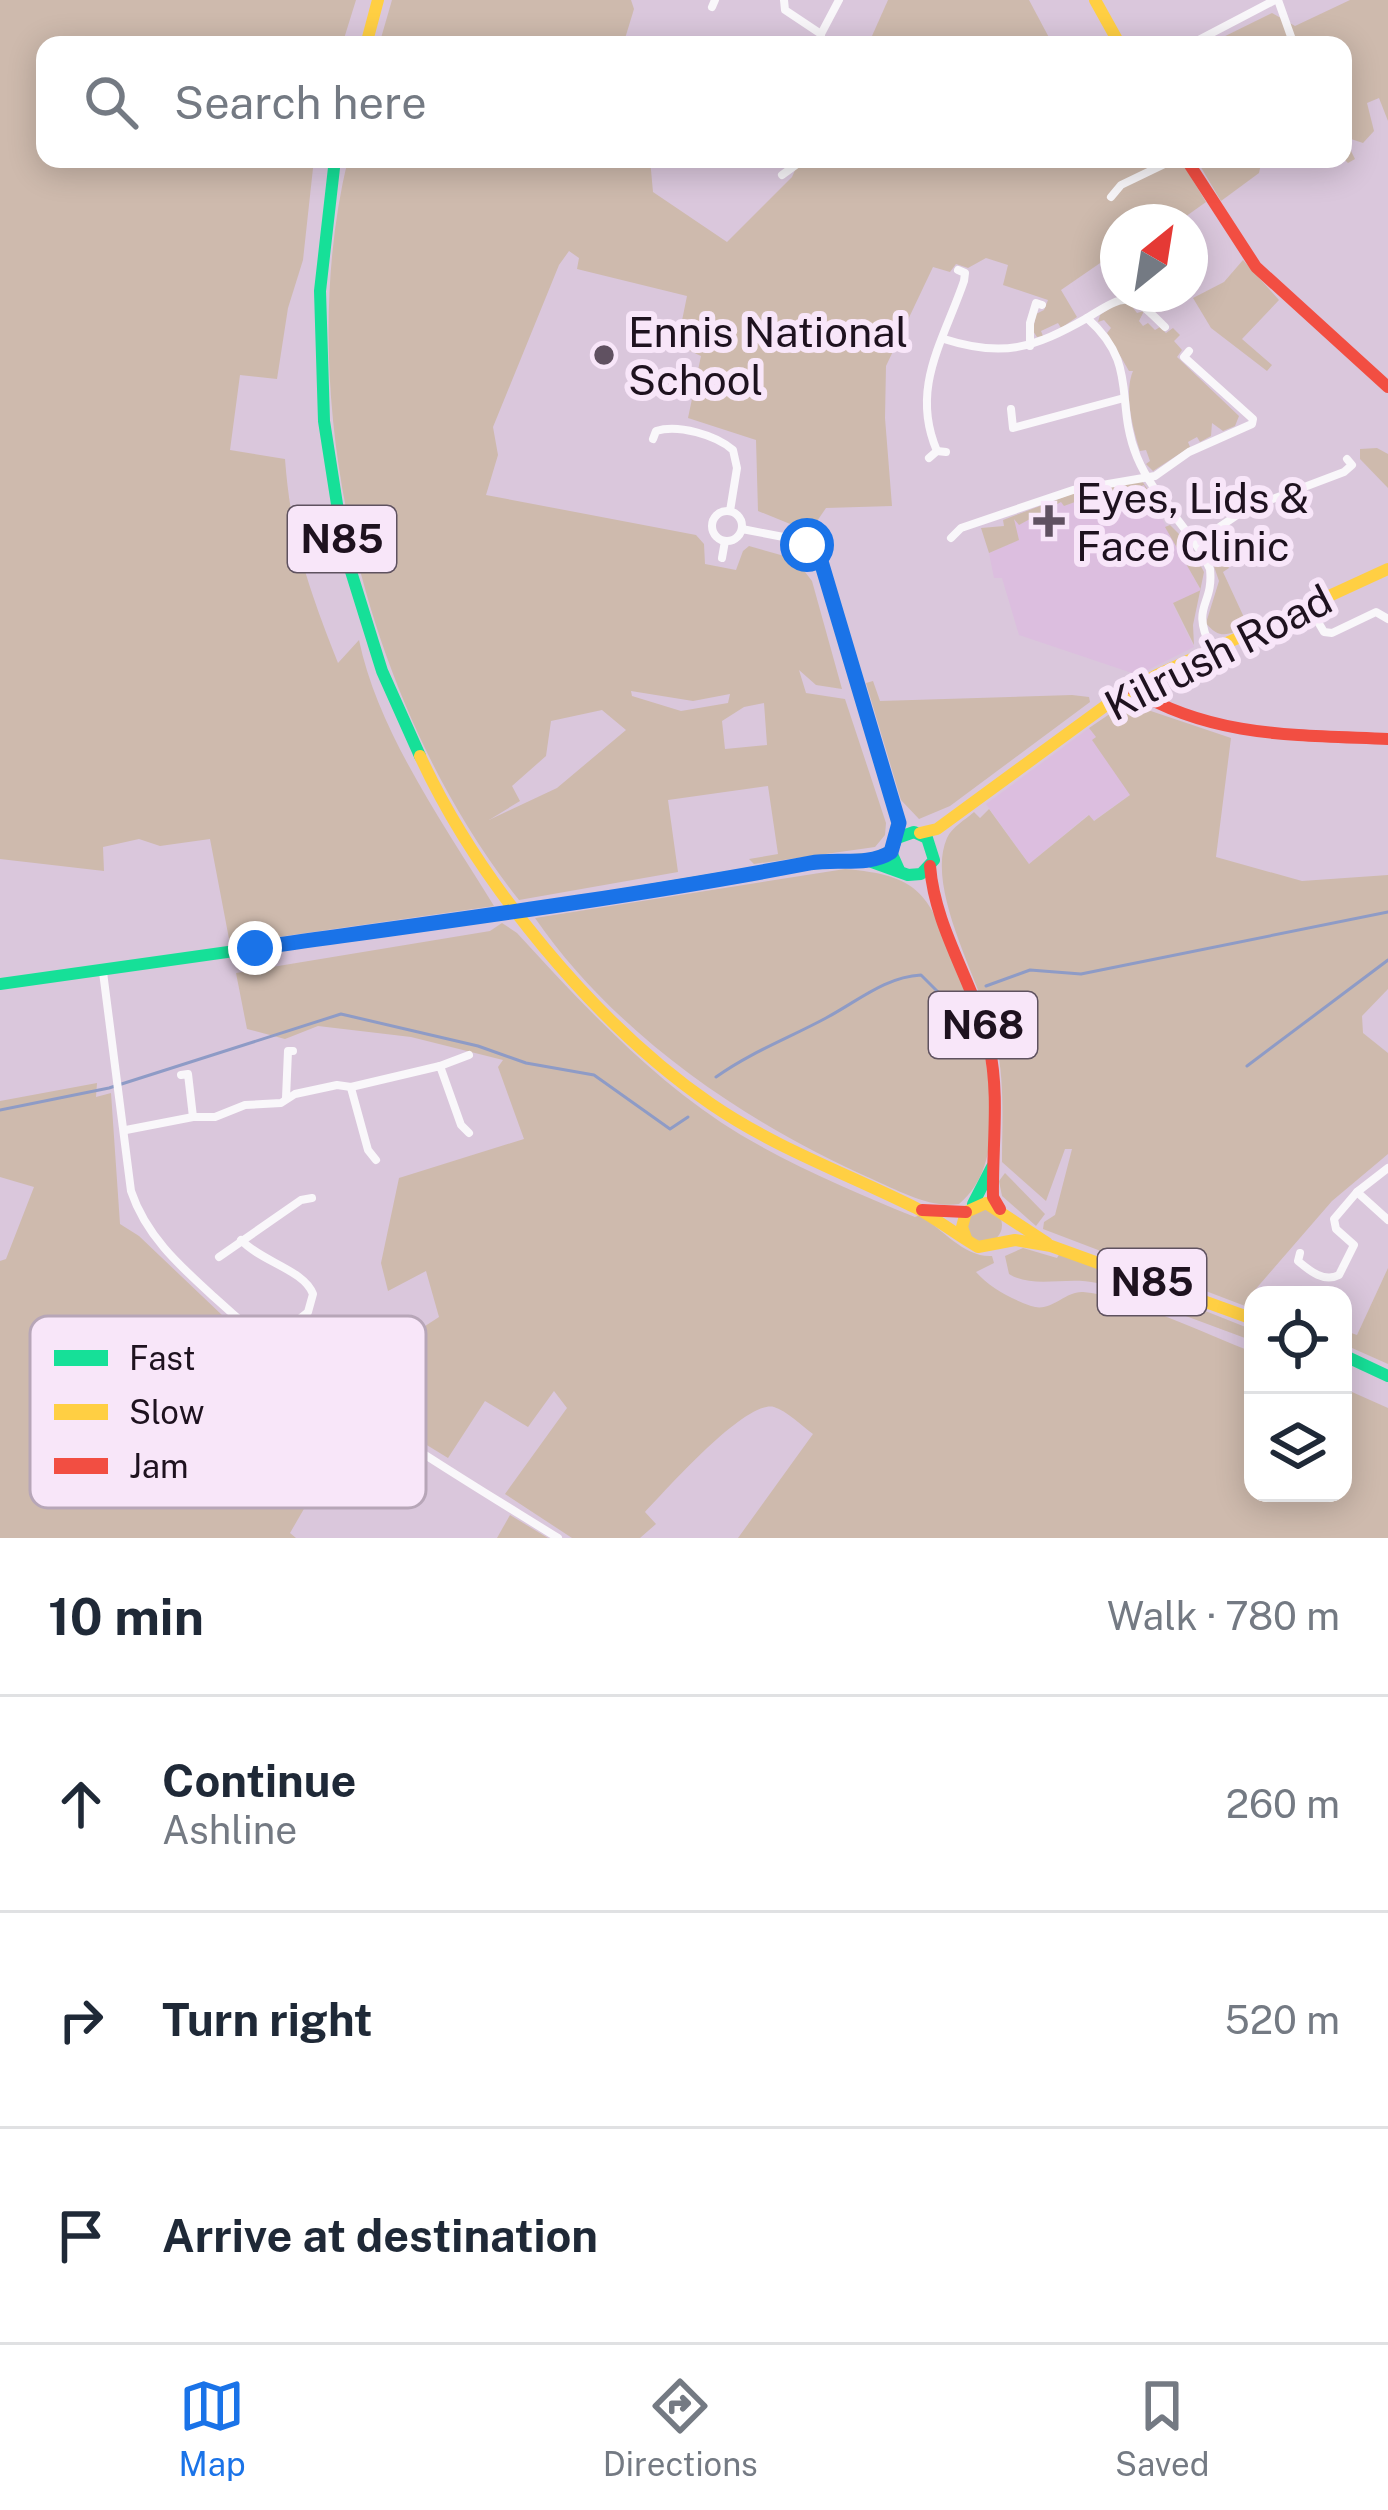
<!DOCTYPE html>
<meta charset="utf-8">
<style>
body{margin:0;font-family:"Public Sans",sans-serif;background:#f2f2f3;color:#1f2937}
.controls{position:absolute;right:36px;bottom:36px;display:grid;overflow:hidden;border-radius:24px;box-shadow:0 6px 30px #0003}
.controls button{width:108px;height:108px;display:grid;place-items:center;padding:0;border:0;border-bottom:3px solid #e0e1e3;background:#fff;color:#1f2937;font:60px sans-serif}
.compass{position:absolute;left:1100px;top:204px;width:108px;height:108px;border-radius:50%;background:#fff;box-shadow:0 6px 30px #0003;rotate:30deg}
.stop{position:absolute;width:36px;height:36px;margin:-27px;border:9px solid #1a73e8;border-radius:50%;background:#fff}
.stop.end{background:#1a73e8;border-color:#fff;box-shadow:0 3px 12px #0008}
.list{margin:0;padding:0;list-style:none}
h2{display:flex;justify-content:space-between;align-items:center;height:156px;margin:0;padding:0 48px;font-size:51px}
h2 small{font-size:39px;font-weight:400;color:#747a83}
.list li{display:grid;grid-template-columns:78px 1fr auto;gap:36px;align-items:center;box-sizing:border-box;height:216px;padding:0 48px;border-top:3px solid #e0e1e3}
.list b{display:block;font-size:45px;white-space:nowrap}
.list p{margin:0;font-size:39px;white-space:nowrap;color:#747a83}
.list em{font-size:39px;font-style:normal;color:#747a83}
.icon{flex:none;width:66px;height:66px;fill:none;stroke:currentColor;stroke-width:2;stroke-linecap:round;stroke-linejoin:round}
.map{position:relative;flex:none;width:1388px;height:1538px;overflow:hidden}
.search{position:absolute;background:#fff;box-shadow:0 6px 30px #0003;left:36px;right:36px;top:36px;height:132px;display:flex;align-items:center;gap:30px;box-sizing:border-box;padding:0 42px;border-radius:24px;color:#747a83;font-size:45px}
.sheet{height:804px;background:#fff}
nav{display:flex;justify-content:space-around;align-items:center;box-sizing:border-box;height:168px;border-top:3px solid #e0e1e3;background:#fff;font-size:33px;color:#747a83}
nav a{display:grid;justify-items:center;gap:6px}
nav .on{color:#1a73e8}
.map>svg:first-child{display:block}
.built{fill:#dcbedf}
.green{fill:#cebaad;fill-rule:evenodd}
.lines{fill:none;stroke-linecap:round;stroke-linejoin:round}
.stream{stroke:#8e9bc6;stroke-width:3}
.street{stroke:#f9f7fa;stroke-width:8}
.fast{stroke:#16e098;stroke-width:12}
.slow{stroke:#ffcf43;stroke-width:12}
.jam{stroke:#f24e42;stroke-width:12}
.route{stroke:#1a73e8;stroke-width:15}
.poi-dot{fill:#605161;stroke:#f8e6f9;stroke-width:4.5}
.labels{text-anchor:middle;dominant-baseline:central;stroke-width:12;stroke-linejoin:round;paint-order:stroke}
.shield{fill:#f8e6f9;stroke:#5f5260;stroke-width:3}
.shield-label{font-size:39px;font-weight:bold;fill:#1e121f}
.poi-label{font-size:42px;fill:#1e121f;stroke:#f8e6f9;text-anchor:start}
.street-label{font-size:42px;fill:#1e121f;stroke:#f8e6f9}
.key{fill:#f8e6f9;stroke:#b7a6b8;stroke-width:3}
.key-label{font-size:33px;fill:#1e121f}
</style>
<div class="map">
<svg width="1388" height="1538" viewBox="0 0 1388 1538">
<rect width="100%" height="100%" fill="#dac7dc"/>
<g class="built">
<polygon points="1144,485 1201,591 1173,604 1194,647 1138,675 1019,635 1002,578 994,578 989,553 1018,540 1014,519 1062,502 1064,506 1102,492 1106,498"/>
<polygon points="1089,728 1096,737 1093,741 1131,794 1093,821 1088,815 1029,864 986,804"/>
</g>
<g class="green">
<path d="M0 0H356L342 45H45V159H314L303 260 288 308 277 379 240 375 230 450 285 459C291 539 309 589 338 663L359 640C378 732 445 826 494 906L230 944 210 839 160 846 139 839 103 847 104 871 0 859Z"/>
<polygon points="392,0 631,0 634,9 623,45 379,45"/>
<polygon points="888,0 1029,0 1053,45 868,45"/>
<polygon points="1350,0 1388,0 1388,121 1379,98 1367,103 1374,131 1363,143 1351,139 1347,143 1355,159 1348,163 1343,158 1343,45 1207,45 1272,13 1295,26"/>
<path d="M348 159H650L653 192 727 242 792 177 800 159H1180L1206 202 1178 222H1118V257L1106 259 1061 290 1077 317 1061 328 1058 323 1041 331 1043 336 1037 337 1033 331 1036 314 1044 310 1048 300 1003 285 1008 265 986 258 968 268 956 264 950 272 933 267 886 366 885 418 892 506 826 508 815 524 805 530 758 511 756 440 688 418 701 356 677 345 687 296 577 269 579 258 569 251 559 265 493 427 498 455 486 495 696 535 704 544 705 564 736 570 743 551 749 546 795 559 812 581 842 689 816 685 799 670 806 693 845 699 886 823 885 835 875 847 754 864 749 859 778 854 768 786 668 800 678 872 519 900C366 707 290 400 348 159ZM631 691 693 701 730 694 728 703 681 711 632 696ZM764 703 767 745 725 749 722 721 744 707ZM602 710 626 730 557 788 489 820 520 801 512 786 546 756 551 721Z"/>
<polygon points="1196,159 1262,159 1259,173 1221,201"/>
<polygon points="1243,260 1279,300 1242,339 1272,365 1267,371 1211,328 1193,298 1224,282"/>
<path d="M1119 302 1137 305 1133 308 1137 313 1144 311 1139 321 1143 326 1148 323 1155 330 1160 327 1166 333 1173 328 1180 335 1174 341 1182 350 1177 357 1239 416 1235 426 1223 431 1212 423 1211 436 1200 442 1197 437 1188 442 1190 447 1153 471 1146 464 1150 461 1146 450 1140 451C1132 426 1124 392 1133 371H1129L1107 333 1111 328 1104 320 1098 322 1100 315Z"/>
<polygon points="1377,448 1388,454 1388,488 1360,459 1360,449"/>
<polygon points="1142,481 1161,509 1159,519 1155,518 1159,515 1144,485 1105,498 1102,492 1064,506 1061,502 1019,525 1014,519 1019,540 989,553 981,528 1004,526 1003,520 1077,492"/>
<polygon points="1170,525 1189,544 1204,572 1193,625 1194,645 1173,603 1201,590 1165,527"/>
<path d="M1215 536 1229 568 1223 572 1248 626C1230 634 1220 641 1206 623L1219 581 1207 546Z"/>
<polygon points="873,681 880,701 1072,695 1089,697 1090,702 950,806 919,819 901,800 866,683"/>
<path d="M1133 705 1231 738 1216 857 1302 881 1388 875V989L1362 1016 1363 1033 1388 1053V1154L1332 1201 1254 1291 1262 1295H1253V1309L1043 1229 1044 1222 1055 1215 1072 1149H1065L1046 1201 1002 1162C1002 1121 1005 1083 996 1042 984 988 924 890 947 838 952 827 965 820 974 812L980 818 989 809 1029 864 1089 815 1094 821 1130 795 1092 740 1096 737 1089 728 1117 709Z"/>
<path d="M845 869C918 875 928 893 953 957 962 980 972 1004 978 1029 981 1041 975 1043 979 1055L985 1057C993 1106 1000 1170 959 1204 931 1209 897 1190 872 1179 745 1123 615 1034 535 918Z"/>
<path d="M502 923 517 933C584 1006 655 1083 741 1135 797 1168 856 1193 915 1217L921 1215C942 1230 966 1258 992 1256L994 1263 976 1272C989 1287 1011 1299 1031 1306 1052 1313 1064 1291 1083 1292 1126 1295 1209 1336 1253 1352V1493H1343V1388L1388 1408V1538H738L813 1434C802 1426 787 1411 774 1407 746 1399 665 1491 645 1512L656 1524 640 1538H572L505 1494 567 1408 554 1391 528 1427 485 1401 448 1458 350 1398 345 1389 402 1341 439 1317 426 1271 388 1291 381 1263 399 1178 524 1139 498 1067 503 1060 411 1037 318 1026 285 1039 247 1029 236 973 490 931Z"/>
<polygon points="97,1083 96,1097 111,1093 120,1224 139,1236 223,1316 156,1379 265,1472 322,1397 356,1419 290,1533 296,1538 0,1538 0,1261 6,1259 34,1187 0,1177 0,1101"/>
<polygon points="1005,1173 1045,1214 1036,1226 1002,1196 999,1181"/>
<circle cx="984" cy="1225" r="18"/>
<path d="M1023 1248 1057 1258 1060 1253 1253 1330V1341L1097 1283C1067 1276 1033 1289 1009 1274L1005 1256Z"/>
<polygon points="1388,1268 1388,1364 1343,1344 1343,1330 1357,1335"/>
<polygon points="510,1515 548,1538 497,1538"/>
</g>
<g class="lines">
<g class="stream">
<polyline points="986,986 1030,970 1081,974 1388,912"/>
<polyline points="1247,1066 1388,960"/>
<path d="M716 1077C751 1052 789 1038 826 1018 858 1001 885 977 921 975L940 994 961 995"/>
<polyline points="0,1110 109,1088 341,1014 478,1046 526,1063 594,1075 670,1129 688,1117"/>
</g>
<g class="street">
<polyline points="784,0 785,10 821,34"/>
<polyline points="1278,0 1294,45"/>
<polyline points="712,7 715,0"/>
<polyline points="821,45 821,34 839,0"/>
<polyline points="1189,45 1275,0"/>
<polyline points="782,175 804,159"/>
<polyline points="1111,197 1121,185 1175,159"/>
<path d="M1087 318C1128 292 1131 293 1165 327"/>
<path d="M944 339C1003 358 1034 348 1087 318 1140 365 1114 401 1137 457 1154 498 1191 529 1210 569 1214 607 1190 604 1211 648"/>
<polyline points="1030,346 1030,323 1036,303 1042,305"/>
<polyline points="1011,409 1013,428 1124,398"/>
<path d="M653 439 656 431C678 424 716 435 733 450L737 468 730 511"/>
<path d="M937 451C910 388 943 342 964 281L965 273 958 270"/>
<polyline points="929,458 937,451 946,452"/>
<circle cx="727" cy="526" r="15"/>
<polyline points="742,529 799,540 820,558 899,823 898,837"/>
<polyline points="951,538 961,528 1073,490 1155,476 1189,452 1252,424 1253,419 1184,357 1189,351"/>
<polyline points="1196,543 1246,509 1344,472 1352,465 1347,459"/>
<polyline points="722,558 725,541"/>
<polyline points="1308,605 1324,632 1332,633 1376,612 1388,619"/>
<path d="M103 972 131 1191C146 1236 180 1266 214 1297 318 1393 439 1464 558 1538"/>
<polyline points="440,1066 469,1055"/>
<polyline points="181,1075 188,1074 193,1117"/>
<polyline points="351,1088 368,1150 376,1160"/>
<polyline points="286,1098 288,1051 293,1051"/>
<polyline points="126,1130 193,1117 215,1117 245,1105 281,1103 295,1094 337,1085 351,1087 440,1066 461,1125 469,1133"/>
<polyline points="1357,1192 1388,1220"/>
<path d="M241 1240C262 1262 304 1270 313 1294L308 1312 267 1345"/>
<path d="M1300 1253 1298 1261C1310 1271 1324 1283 1339 1275L1354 1245 1336 1229 1334 1219 1357 1192 1388 1168"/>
<polyline points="219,1257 301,1200 312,1198"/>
</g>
<g class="fast">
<polyline points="335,159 320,291 324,421 344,549 382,671 420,756"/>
<polyline points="872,862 908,875 921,874 934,860 927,838 914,832 897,838 891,852 899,870"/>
<polyline points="0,984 548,907 729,877"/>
<polyline points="973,1204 992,1167"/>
<polyline points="1343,1355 1388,1376"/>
</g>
<g class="slow">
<polyline points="1095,0 1120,45"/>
<polyline points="366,45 378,0"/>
<path d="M420 756C478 882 596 1025 711 1104 775 1148 848 1174 916 1208 937 1219 957 1235 978 1247L1015 1240 1051 1246 1253 1319"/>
<polyline points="920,833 937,829 1112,701 1157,675 1388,569"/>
<polyline points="729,877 818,862 872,859 891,852"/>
<polyline points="966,1238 962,1227 966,1212 986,1203 1047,1243"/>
</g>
<g class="jam">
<polyline points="1186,159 1256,267 1388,387"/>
<path d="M1132 689C1212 738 1297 735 1388 739"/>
<path d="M930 866C935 930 975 984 989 1046 1000 1095 992 1147 993 1197L1000 1209"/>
<polyline points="922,1210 966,1212"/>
</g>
</g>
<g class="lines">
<path class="route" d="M255 948C440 922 626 898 810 863 836 858 868 867 891 852L899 823 820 558 807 545"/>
</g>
<g class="poi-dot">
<circle cx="604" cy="355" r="12"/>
<path d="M1043 503h12v12h12v12h-12v12h-12v-12h-12v-12h12z"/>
</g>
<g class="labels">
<g class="shield">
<rect x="288" y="506" width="108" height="66" rx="9"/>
<rect x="929" y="992" width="108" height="66" rx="9"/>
<rect x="1098" y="1249" width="108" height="66" rx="9"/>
</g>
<g class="shield-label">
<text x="342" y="539">N85</text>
<text x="983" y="1025">N68</text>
<text x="1152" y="1282">N85</text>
</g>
<g class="poi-label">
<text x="628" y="331">Ennis National<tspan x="628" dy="48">School</tspan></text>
<text x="1076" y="497">Eyes, Lids &amp;<tspan x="1076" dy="48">Face Clinic</tspan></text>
</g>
<g class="street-label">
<text transform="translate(1218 652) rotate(-27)">Kilrush Road</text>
</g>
</g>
<rect x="30" y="1316" width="396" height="192" rx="18" class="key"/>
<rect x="54" y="1350" width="54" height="16" fill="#16e098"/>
<rect x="54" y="1404" width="54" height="16" fill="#ffcf43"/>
<rect x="54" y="1458" width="54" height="16" fill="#f24e42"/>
<g class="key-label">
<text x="129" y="1370">Fast</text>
<text x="129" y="1424">Slow</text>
<text x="129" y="1478">Jam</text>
</g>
</svg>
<div class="controls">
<button><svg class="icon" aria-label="locate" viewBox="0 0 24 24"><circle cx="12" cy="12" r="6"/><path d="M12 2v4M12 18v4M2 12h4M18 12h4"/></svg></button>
<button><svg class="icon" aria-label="layers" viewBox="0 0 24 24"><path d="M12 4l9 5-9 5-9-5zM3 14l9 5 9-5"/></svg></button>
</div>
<svg class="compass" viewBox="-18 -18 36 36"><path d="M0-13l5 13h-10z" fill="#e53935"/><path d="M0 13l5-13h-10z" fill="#747a83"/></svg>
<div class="stop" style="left:807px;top:545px"></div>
<div class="stop end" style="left:255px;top:948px"></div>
<div class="search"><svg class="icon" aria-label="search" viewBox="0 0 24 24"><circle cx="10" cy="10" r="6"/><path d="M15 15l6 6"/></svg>Search here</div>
</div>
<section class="sheet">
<h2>10 min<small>Walk · 780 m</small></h2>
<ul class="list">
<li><svg class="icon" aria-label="ahead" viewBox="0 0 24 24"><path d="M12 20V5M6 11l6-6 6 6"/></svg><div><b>Continue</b><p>Ashline</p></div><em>260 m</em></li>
<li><svg class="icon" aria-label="right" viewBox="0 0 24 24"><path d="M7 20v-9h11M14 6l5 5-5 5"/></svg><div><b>Turn right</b></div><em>520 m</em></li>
<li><svg class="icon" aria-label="arrive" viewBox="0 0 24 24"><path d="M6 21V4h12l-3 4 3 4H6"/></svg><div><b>Arrive at destination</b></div></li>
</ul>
</section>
<nav>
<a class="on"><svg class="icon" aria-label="map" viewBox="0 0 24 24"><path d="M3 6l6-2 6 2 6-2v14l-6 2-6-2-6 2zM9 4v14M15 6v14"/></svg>Map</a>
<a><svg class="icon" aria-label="directions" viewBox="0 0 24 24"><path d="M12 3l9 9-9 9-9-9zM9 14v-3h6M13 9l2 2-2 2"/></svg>Directions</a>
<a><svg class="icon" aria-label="saved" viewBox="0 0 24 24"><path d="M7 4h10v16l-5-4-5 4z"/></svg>Saved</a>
</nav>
